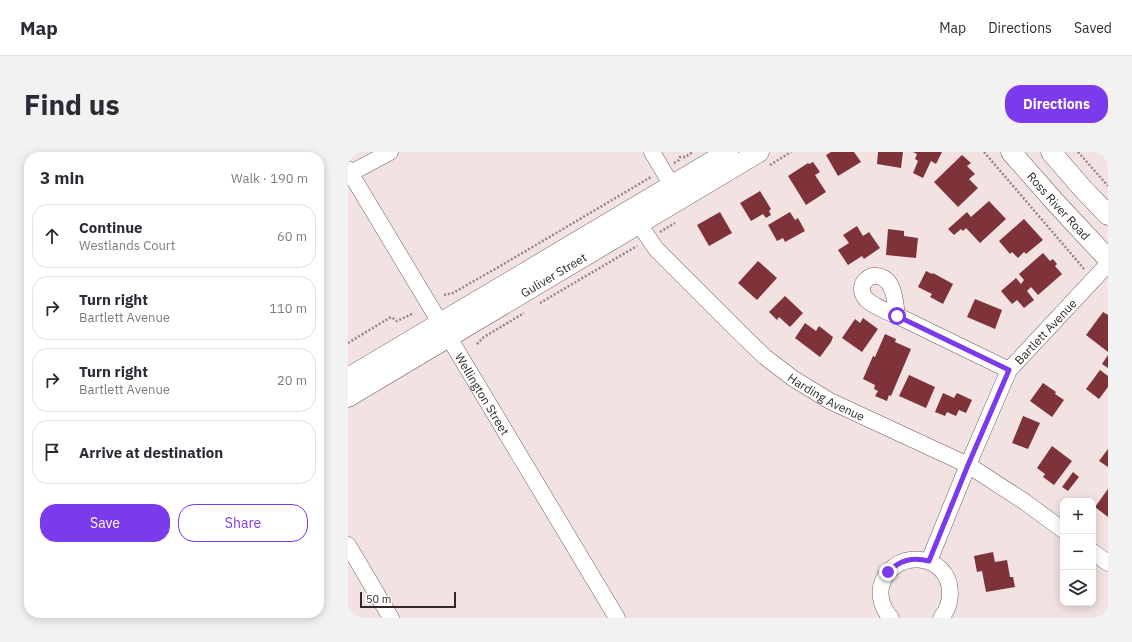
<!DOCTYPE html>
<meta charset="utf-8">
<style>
body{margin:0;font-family:"IBM Plex Sans",sans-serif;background:#f2f2f3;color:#2b2b33}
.controls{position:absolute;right:12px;bottom:12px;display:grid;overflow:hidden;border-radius:8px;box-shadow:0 2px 10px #0003}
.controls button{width:36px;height:36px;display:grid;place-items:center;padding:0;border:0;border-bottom:1px solid #e1e1e2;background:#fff;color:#2b2b33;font:20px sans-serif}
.scale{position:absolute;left:12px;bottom:10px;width:96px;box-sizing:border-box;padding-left:4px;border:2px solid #2f2929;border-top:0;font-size:11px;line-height:14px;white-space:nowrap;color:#2f2929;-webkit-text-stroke:3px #fff;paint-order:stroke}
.stop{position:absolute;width:12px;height:12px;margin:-9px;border:3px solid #7c3aed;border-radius:50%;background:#fff}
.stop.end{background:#7c3aed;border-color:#fff;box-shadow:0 1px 4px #0008}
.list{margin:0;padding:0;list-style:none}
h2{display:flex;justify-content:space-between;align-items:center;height:52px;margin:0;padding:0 16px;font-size:17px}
h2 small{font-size:13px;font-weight:400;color:#7c7c81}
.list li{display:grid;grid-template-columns:26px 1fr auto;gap:12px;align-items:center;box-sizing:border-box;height:64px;margin:0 8px 8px;padding:0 8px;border:1px solid #e1e1e2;border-radius:16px}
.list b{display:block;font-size:15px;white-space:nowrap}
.list p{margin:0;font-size:13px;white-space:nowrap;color:#7c7c81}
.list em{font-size:13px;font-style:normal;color:#7c7c81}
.actions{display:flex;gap:8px;padding:12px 16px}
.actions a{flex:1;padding:9px 0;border:1px solid #7c3aed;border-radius:16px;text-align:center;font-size:14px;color:#7c3aed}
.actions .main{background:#7c3aed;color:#fff}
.icon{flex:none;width:22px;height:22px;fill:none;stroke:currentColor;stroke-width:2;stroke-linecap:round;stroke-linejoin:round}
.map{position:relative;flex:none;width:760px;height:466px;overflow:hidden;border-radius:16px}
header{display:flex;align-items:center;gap:24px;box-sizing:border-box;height:56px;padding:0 20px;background:#fff;border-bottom:1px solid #e1e1e2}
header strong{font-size:19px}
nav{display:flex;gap:22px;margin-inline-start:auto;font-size:14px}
.intro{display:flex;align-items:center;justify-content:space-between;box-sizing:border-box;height:96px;padding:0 24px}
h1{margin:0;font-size:28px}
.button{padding:10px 18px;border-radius:16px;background:#7c3aed;color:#fff;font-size:14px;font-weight:700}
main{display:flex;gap:24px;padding:0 24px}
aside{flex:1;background:#fff;border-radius:16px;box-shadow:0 2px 10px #0003}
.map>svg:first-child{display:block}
.building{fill:#7e333a}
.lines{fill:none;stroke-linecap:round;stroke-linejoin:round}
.minor-casing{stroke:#6d6060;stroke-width:17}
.major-casing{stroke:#6d6060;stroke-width:21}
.path{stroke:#928787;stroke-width:2.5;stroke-dasharray:2 2;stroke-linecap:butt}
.minor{stroke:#fff;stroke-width:16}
.major{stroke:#fff;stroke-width:20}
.route{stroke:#7c3aed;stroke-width:5}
.labels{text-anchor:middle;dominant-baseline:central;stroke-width:4;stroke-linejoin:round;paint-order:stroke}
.street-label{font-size:12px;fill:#2f2929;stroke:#fff}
</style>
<header>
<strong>Map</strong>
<nav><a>Map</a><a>Directions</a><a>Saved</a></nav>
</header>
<div class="intro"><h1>Find us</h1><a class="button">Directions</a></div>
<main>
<aside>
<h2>3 min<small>Walk · 190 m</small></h2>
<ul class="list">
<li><svg class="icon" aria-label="ahead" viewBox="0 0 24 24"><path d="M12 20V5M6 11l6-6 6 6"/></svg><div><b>Continue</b><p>Westlands Court</p></div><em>60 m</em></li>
<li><svg class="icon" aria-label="right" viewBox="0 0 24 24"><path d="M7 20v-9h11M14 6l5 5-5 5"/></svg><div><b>Turn right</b><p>Bartlett Avenue</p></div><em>110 m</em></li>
<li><svg class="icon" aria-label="right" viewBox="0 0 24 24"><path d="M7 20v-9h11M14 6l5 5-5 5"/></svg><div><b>Turn right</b><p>Bartlett Avenue</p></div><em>20 m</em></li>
<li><svg class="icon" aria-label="arrive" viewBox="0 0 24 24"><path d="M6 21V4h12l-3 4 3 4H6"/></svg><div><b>Arrive at destination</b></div></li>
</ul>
<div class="actions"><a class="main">Save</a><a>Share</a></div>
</aside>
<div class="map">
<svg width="760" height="466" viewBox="0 0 760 466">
<rect width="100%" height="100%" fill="#f2e2e2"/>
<g class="building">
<polygon points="483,0 506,0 513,10 490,24 478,3"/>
<polygon points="530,0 555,0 553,16 529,12"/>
<polygon points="565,0 594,0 588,12 583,9 575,26 565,21 570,9 567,7 569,2"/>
<polygon points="614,3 623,11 619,14 627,22 621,27 630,36 610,55 586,30"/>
<polygon points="465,10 472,20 467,23 478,40 458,53 440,24 460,11 461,12"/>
<polygon points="412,39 423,57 421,59 423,63 418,66 415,62 403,69 392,51"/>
<polygon points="641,49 658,67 632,91 618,76 615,79 613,77 606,83 600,77 619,60 623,65"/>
<polygon points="372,60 384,81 361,94 349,73"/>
<polygon points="442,60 447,68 450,66 457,79 437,90 435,86 429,89 420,73"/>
<polygon points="676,67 695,88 678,102 676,100 670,106 664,100 662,102 651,89"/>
<polygon points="509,74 515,84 521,80 532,96 516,107 514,104 500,113 490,98 501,91 495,83"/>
<polygon points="540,77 556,79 556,84 570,86 568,106 538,103"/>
<polygon points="695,101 702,109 705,107 709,112 707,114 714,122 690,143 683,135 679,139 686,148 676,156 669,148 664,152 653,139 668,126 673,132 676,128 671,122"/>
<polygon points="410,109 429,126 409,148 390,131"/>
<polygon points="578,119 584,122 585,121 605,132 595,152 582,145 584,142 570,135"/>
<polygon points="437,144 455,161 442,175 431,165 429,168 421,160"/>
<polygon points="627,147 654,158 647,177 619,165"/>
<polygon points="755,160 760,163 760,200 738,183"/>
<polygon points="515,166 530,177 514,200 494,186 507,167 512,171"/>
<polygon points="457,171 468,179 471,174 485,185 483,190 472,205 447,186"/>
<polygon points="537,182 548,187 547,190 563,197 543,244 541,243 539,249 527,244 530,239 526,237 527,233 515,227 525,204 527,205"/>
<polygon points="760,203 760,216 754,212"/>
<polygon points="752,218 760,224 760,235 751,247 738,237"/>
<polygon points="561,223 587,235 578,256 551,244"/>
<polygon points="695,231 708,240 707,242 716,248 704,265 682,249"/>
<polygon points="595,241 606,246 609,241 624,248 618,261 611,258 608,264 599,260 597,264 587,260"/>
<polygon points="675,264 692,271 680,297 664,291"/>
<polygon points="704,294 724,309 706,333 695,325 697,322 689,316"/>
<polygon points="760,297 760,315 751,309"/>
<polygon points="725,320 731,325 720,339 714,335"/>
<polygon points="760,337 760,365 747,355"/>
<polygon points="645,400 647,410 659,408 662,425 665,425 667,435 638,440 634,419 629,420 626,404"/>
</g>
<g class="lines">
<g class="minor-casing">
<g id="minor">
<polyline points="304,0 330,44"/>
<path id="s1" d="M0 17 269 466"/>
<polyline points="3,21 42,0"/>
<path id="s2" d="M285 63 308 97 388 177 417 205 446 227 482 249 620 313 677 350 715 378"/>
<path d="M549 164C547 150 547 125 528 124 524 123 521 125 518 128 512 133 513 141 518 147 526 155 545 162 556 167 591 184 626 201 661 218"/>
<polyline points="0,393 43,466"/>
<polyline points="745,400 760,411"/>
<path id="s3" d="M581 409 620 313 661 218 760 112"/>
<path d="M543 466C535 458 531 446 533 435 543 395 602 400 602 441 602 450 599 459 593 466"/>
</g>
</g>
<g class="major-casing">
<g id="major">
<path id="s4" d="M663 0 707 50 760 107"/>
<polyline points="703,0 735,37 760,63"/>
<polyline points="0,226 380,0"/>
<path id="s5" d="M0 245 411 0"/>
</g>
</g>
<g class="path">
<polyline points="636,0 737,118"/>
<polyline points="730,0 760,34"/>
<polyline points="326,11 331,8 332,5 337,5 345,0"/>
<polyline points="422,13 443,0"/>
<polyline points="312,80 327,71"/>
<polyline points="96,143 105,141 154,113 303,25"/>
<polyline points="192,151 289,94"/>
<polyline points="0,191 43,165 49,169 66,161"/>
<polyline points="129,192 136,185 176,161"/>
</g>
<use href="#minor" class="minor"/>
<use href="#major" class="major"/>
</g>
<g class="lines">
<path class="route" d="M540 420C552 408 564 405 581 409L620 313 661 218 549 164"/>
</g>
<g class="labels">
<g class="street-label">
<text stroke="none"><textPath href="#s4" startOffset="72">Ross River Road</textPath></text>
<text stroke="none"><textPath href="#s5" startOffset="239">Guliver Street</textPath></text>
<text stroke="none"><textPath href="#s3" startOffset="260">Bartlett Avenue</textPath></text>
<text stroke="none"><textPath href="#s1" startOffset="262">Wellington Street</textPath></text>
<text stroke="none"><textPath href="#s2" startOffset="268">Harding Avenue</textPath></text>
</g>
</g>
</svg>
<div class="controls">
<button>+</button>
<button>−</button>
<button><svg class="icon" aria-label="layers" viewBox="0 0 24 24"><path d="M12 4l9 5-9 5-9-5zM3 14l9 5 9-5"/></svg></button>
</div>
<div class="scale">50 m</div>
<div class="stop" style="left:549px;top:164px"></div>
<div class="stop end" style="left:540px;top:420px"></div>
</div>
</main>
